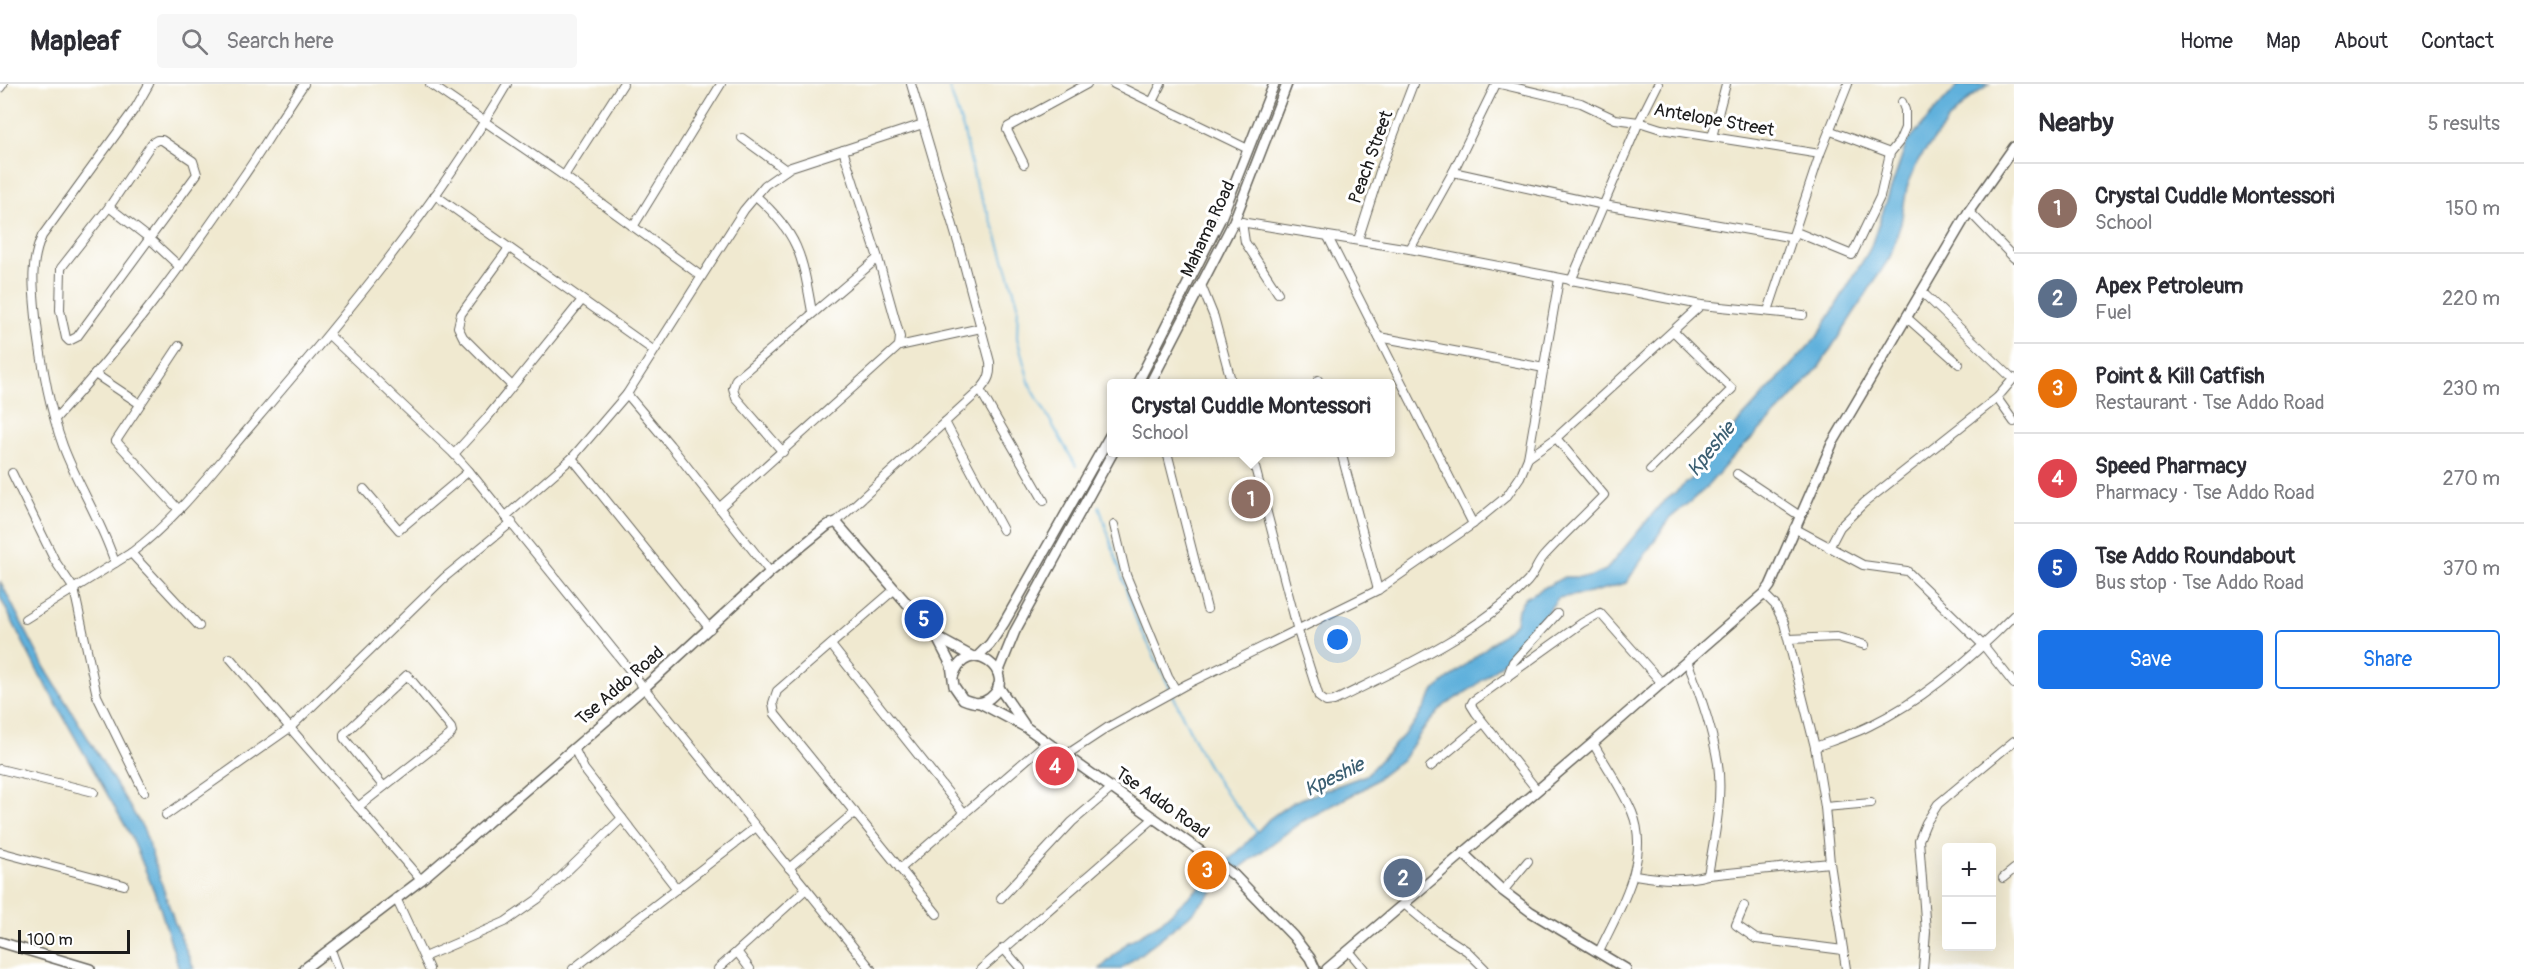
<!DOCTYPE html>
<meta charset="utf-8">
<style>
body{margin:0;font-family:Pangolin,sans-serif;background:#f7f7f7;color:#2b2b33}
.controls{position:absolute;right:18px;bottom:18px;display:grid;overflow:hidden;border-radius:6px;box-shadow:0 6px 24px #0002}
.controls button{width:54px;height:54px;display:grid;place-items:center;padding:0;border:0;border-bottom:2px solid #e1e1e2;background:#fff;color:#2b2b33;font:30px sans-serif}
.scale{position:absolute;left:18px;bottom:15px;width:112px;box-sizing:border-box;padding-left:6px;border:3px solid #1c1c1c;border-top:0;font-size:16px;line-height:21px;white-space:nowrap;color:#1c1c1c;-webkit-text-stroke:4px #fff;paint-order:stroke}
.you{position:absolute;left:1338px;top:556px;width:21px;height:21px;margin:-15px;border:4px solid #fff;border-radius:50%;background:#1a73e8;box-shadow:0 0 0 9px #1a73e833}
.badge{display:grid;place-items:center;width:39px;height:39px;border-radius:50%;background:#1a73e8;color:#fff;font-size:20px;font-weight:700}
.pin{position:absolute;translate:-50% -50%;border:3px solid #fff;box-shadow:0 2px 6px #0006}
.popup{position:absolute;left:1107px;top:295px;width:288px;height:78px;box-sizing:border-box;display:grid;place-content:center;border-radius:6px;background:#fff;filter:drop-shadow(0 2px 4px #0005);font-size:20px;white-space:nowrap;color:#7c7c81}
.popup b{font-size:22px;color:#2b2b33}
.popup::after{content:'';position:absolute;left:50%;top:100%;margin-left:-12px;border:12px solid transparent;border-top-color:#fff}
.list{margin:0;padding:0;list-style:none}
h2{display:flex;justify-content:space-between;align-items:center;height:78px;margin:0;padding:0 24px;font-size:26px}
h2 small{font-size:20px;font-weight:400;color:#7c7c81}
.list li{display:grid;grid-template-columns:39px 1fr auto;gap:18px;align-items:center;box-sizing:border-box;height:90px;padding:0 24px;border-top:2px solid #e1e1e2}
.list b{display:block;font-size:22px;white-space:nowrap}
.list p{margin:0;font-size:20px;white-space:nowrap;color:#7c7c81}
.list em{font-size:20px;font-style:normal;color:#7c7c81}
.actions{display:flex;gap:12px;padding:18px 24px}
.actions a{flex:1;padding:14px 0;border:2px solid #1a73e8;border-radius:6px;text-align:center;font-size:21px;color:#1a73e8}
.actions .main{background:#1a73e8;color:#fff}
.icon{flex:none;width:33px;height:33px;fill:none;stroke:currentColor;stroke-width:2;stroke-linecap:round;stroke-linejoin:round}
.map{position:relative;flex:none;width:2014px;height:885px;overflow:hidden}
header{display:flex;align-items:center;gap:36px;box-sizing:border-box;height:84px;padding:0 30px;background:#fff;border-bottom:2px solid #e1e1e2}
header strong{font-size:28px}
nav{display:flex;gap:33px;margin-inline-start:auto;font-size:21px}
.search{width:420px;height:54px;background:#f7f7f7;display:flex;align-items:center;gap:15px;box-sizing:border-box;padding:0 21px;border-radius:6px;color:#7c7c81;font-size:22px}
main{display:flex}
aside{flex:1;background:#fff}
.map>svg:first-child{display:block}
.water{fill:#61b1dc;stroke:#3e667c;stroke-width:1.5}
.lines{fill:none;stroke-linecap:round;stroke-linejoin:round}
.stream{stroke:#61b1dc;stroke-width:2}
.minor-casing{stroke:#66645b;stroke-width:10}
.tertiary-casing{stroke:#66645b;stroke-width:12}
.minor{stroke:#fff;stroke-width:8}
.tertiary{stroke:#fff;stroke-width:9}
.labels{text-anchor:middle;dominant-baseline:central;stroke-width:6;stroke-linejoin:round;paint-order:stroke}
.street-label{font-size:18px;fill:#1c1c1c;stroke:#fff}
.water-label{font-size:20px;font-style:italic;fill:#3b5f72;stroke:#fff}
</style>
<header>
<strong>Mapleaf</strong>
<div class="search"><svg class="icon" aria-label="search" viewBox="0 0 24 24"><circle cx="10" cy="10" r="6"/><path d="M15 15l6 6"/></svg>Search here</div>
<nav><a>Home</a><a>Map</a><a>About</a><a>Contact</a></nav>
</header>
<main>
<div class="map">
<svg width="2014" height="885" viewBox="0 0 2014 885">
<rect width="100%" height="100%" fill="#fff"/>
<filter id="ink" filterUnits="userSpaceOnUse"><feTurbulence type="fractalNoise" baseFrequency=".0167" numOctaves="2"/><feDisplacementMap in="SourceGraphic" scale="12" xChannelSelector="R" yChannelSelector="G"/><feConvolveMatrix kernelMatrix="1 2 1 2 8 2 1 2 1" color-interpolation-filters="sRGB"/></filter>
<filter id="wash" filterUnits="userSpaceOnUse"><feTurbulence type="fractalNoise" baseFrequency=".008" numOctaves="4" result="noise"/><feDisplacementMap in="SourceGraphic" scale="24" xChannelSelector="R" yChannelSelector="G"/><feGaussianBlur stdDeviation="1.35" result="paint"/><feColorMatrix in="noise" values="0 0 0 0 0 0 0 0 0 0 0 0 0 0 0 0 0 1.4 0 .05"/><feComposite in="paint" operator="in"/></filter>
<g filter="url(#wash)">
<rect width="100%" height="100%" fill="#f0e9d0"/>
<g class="water">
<polygon points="1959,0 1990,0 1970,14 1948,37 1919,75 1907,103 1901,139 1890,173 1819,283 1790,316 1731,375 1704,406 1669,435 1626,499 1590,509 1558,514 1535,544 1502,579 1474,603 1445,621 1424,644 1404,674 1365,704 1301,738 1224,796 1189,832 1121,885 1100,885 1128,858 1160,839 1243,763 1269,735 1293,718 1366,691 1415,639 1434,607 1516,539 1518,525 1525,514 1564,493 1589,493 1606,486 1660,421 1701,387 1720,358 1817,253 1870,165 1907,58"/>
<polygon points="0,497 45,584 144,746 174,837 194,885 179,885 158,817 132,754 37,586 0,513"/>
</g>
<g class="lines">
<g class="stream">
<polyline points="948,0 964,48 976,101 995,146 1018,220 1017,254 1030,301 1076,382"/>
<polyline points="1099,422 1135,533 1171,606"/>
<path d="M1173 611C1188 643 1205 682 1226 709 1237 723 1248 734 1257 749"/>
</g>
</g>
</g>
<g filter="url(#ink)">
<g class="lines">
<g class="minor-casing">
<g id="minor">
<polyline points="430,0 564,92 701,192"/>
<polyline points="1114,0 1248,65"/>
<polyline points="1500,0 1581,19 1615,35 1639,38 1661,45 1820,70"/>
<polyline points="0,4 3,0"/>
<polyline points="1152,18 1161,0"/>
<polyline points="1831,47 1890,69"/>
<polyline points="1712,53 1726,0"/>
<polyline points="742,54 786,86"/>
<polygon points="157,56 162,56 193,77 197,90 77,253 69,257 66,254 60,226 61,184 109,123 152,59"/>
<polyline points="1024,80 1007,46 1008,43 1087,0"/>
<polyline points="1453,88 1604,121 1794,154"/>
<polyline points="564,92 623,0"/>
<polyline points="435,111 653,266"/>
<path d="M756 112C800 152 802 172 812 228"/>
<polyline points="109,123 149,154 180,183"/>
<polyline points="1969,127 2014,174"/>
<polyline points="1234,137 1410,165 1701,221 1803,231"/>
<polyline points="1242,138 1245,158 1278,209"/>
<polyline points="633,143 721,0"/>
<polyline points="1796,148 1852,171 1880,113 1890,69 1899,58 1905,44 1905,26 1902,18"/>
<polyline points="1328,153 1473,440"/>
<polyline points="1358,156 1381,84 1413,0"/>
<polyline points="509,164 461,230 458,243 463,253 512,302"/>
<polyline points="1410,165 1453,88 1496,0"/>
<polyline points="1571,197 1639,38 1658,0"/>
<polyline points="1201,201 1214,233 1232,300"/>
<polyline points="1922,208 2013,295"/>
<polyline points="1768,227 1820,70 1848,0"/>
<polyline points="1906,233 1959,280"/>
<polyline points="329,251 454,370 469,387 871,885"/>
<polyline points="1379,253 1544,284"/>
<polyline points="899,262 981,244"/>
<polyline points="95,290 140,320"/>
<polyline points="1318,296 1319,300"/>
<polyline points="980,306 1044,417"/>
<polyline points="627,310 670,361 770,488"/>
<polyline points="1997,314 2014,338"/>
<path d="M55 335C124 261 184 179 241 96 263 65 282 31 304 0"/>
<polyline points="945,338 1003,446"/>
<polyline points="783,368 736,314 733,304 736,295 878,174"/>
<polyline points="1167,368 1207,525"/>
<path d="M1251 368 1298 547 1319 613 1326 618 1334 617C1396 586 1477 550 1525 500 1533 493 1536 482 1543 473 1562 452 1584 432 1604 411L1556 354"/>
<polyline points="1341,368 1378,506"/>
<polyline points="454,370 486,335 582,216"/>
<polyline points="572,374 710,545"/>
<polyline points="1528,374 1559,195"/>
<polyline points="1650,386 1732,305 1674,248"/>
<polyline points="12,389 55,477 74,505 97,612 144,708"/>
<polyline points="1737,390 1800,432"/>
<polyline points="364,405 399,446 469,387"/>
<polyline points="719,424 899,262 900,253 878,174 843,66"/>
<polyline points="179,426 116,357 179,262"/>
<polyline points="506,432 572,374 627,310 744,126 765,101 791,83 923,40"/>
<path d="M836 438 980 306C989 296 991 290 990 278L959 162 911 0"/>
<polyline points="1114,441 1126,491 1168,593 1176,606"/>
<polyline points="1794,444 1863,481 1907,487 1984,562 2014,600"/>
<polyline points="1829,464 1840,443 1864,419 1997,314 2014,294"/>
<polyline points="131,469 199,542"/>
<path d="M115 479C102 438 78 402 63 362 48 321 41 276 36 233 33 203 30 179 42 152L136 23 149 0"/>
<polyline points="895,505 777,607 773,619 775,630 937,830"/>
<polyline points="1764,510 1775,521 1784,539 1815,663 1825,723 1830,779 1846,885"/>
<path d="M25 535 131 469C177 435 212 387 249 344 342 236 435 124 507 0"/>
<polyline points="1789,555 1837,553 1865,561"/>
<polyline points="831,561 965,730"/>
<polyline points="230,574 421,796"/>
<path d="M1687 577C1699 607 1713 647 1718 680 1723 716 1714 755 1708 791"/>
<polyline points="1507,594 1513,578 1557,530"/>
<path d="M1593 659C1606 682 1622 704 1632 728 1652 775 1618 827 1599 868"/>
<path d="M1815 663C1834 656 1854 650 1871 641 1925 615 1972 574 2014 531"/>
<polyline points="574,664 584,685 677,805"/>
<polyline points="1066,671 1107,644 1187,600 1378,506 1473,440 1507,412 1520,393 1528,374 1556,354 1701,221"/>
<polyline points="1430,683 1483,639"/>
<polyline points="0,685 94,708"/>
<polyline points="1537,706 1476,629 1471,621 1473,617 1582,539 1600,529 1661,598"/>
<polyline points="358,723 450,651 452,648 451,644 407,591 344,650 344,654 384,703"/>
<polyline points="1825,723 1871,719"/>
<polyline points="166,731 291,643 445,493 512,438"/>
<polyline points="0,768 124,801"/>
<polyline points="789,784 855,728"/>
<polyline points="900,785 1047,658"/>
<path d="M1635 791C1661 795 1682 798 1708 791L1830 779"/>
<polyline points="2003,794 2014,785"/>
<polyline points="1503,807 1528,777"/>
<polyline points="396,814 429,885"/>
<polyline points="1001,814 1072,738 1112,704"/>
<polyline points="1404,820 1435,846 1467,867 1485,885"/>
<polyline points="1744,822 1736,841 1756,855 1843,866"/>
<polyline points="1003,864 1021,885"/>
<polyline points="331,866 338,885"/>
<polyline points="1349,867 1364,885"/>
<polyline points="738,869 750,885"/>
<polyline points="424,873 505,838 538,815 622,734"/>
<polyline points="573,885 756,743"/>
<polyline points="718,885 806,805"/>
<polyline points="981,885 1154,734"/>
<polyline points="1923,885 1926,848 1919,756 1926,739 1938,720 2014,657"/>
</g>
</g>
<g class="tertiary-casing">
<g id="tertiary">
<polyline points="1137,300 1221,134 1274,0"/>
<polyline points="1150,300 1234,137 1287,0"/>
<polyline points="938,554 973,573"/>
<polyline points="977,573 990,560 1004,539 1112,348"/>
<polyline points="998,589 1015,547 1113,368"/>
<polyline points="998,602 1024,640"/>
<polyline points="980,619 1027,644 1234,791 1293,852 1310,874 1315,885"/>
<polyline points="1463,769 1503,807 1531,828 1626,885"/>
<polyline points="0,858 90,885"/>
<path d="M304 885 421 796 644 604 770 488 828 441 836 438 937 554 951 581 954 602 963 615C973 619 981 621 990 614 1021 590 967 548 953 593"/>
<polyline points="1327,885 1593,659 1764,510 1770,502 1832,360 1969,127 2014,63"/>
</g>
</g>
<use href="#minor" class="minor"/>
<use href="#tertiary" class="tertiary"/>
</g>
</g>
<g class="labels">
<g class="street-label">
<text transform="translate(1714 36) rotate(10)">Antelope Street</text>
<text transform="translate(1371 73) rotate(-70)">Peach Street</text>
<text transform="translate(1208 145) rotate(-65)">Mahama Road</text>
<text transform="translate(620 602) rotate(-41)">Tse Addo Road</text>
<text transform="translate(1162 719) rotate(35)">Tse Addo Road</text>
</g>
<g class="water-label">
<text transform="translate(1711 365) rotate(-51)">Kpeshie</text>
<text transform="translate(1334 693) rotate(-26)">Kpeshie</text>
</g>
</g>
</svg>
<div class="controls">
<button>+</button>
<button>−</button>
</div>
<div class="scale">100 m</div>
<div class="you"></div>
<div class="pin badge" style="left:1251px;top:415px;background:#8d6e63">1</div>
<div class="popup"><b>Crystal Cuddle Montessori</b>School</div>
<div class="pin badge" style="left:1403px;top:794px;background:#5c6f8a">2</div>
<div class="pin badge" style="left:1207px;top:786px;background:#e8710a">3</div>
<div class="pin badge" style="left:1055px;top:682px;background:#e0444e">4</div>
<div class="pin badge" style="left:924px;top:535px;background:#1a4fb4">5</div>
</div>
<aside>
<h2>Nearby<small>5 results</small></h2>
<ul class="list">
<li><span class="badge" style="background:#8d6e63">1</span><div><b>Crystal Cuddle Montessori</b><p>School</p></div><em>150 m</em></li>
<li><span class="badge" style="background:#5c6f8a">2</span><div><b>Apex Petroleum</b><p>Fuel</p></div><em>220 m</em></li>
<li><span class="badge" style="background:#e8710a">3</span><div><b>Point &amp; Kill Catfish</b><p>Restaurant · Tse Addo Road</p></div><em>230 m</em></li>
<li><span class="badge" style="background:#e0444e">4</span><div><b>Speed Pharmacy</b><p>Pharmacy · Tse Addo Road</p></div><em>270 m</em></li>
<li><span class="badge" style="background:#1a4fb4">5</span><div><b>Tse Addo Roundabout</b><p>Bus stop · Tse Addo Road</p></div><em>370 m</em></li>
</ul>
<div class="actions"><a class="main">Save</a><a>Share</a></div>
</aside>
</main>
